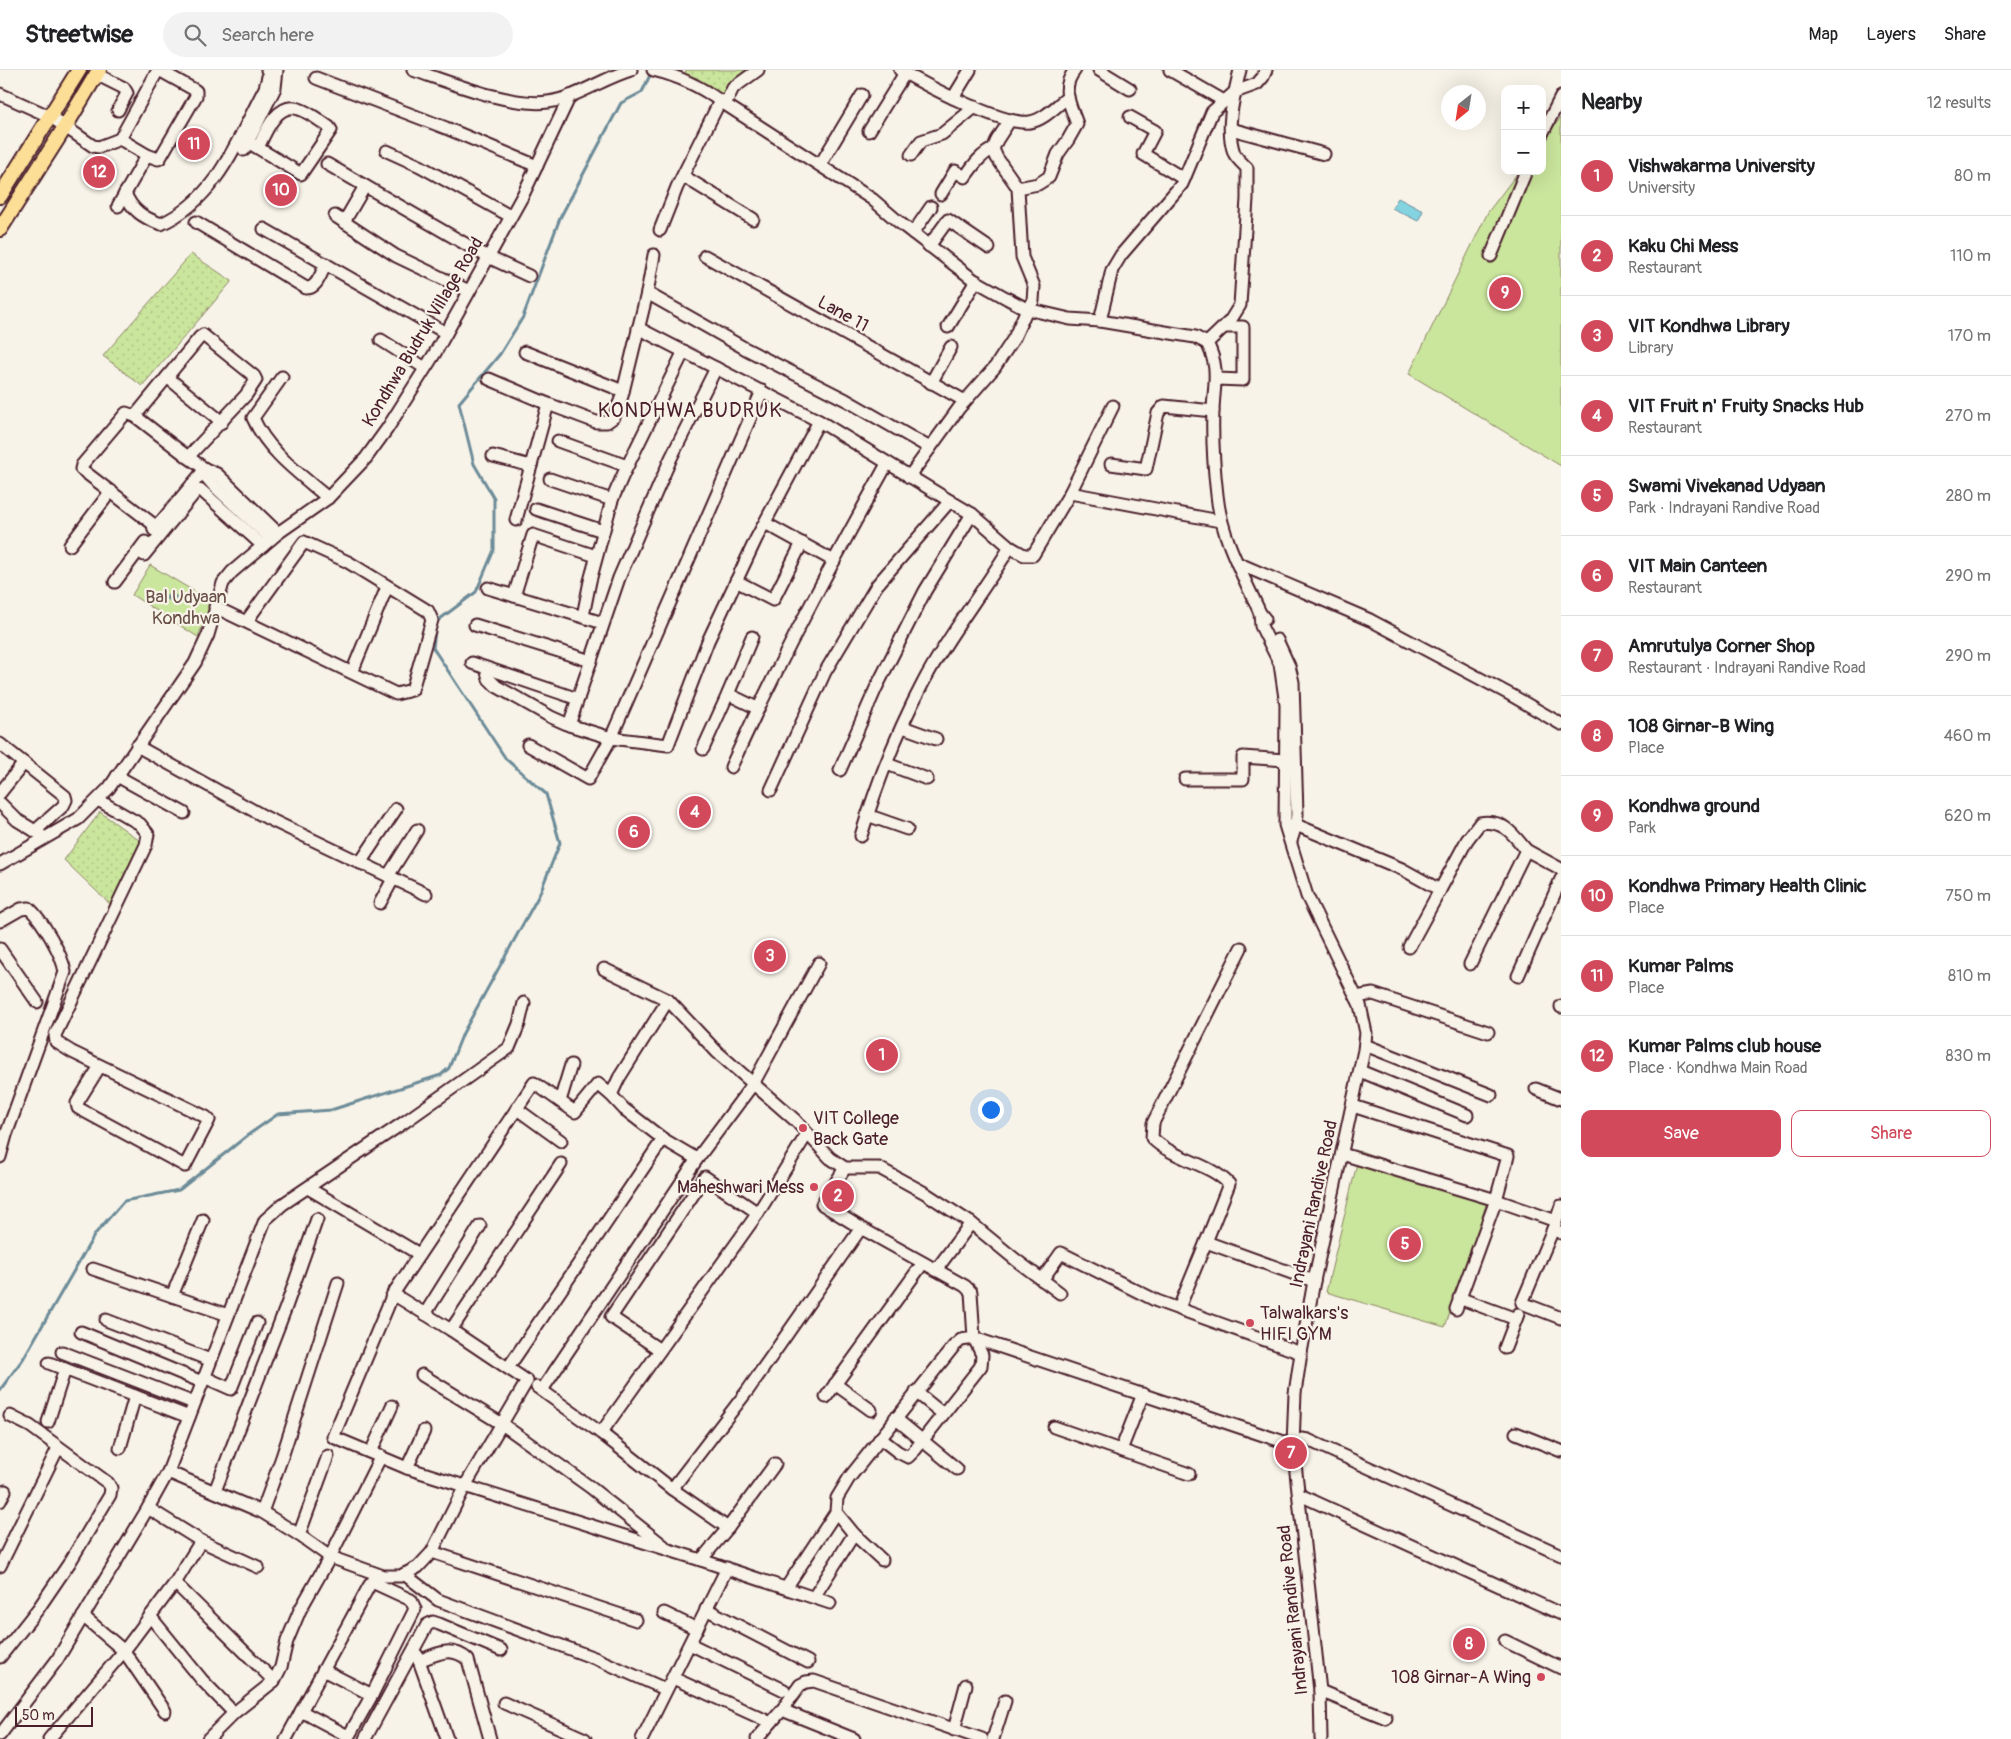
<!DOCTYPE html>
<meta charset="utf-8">
<style>
body{margin:0;font-family:Pangolin,sans-serif;background:#f2f2f2;color:#202124}
.controls{position:absolute;right:15px;top:15px;display:grid;overflow:hidden;border-radius:10px;box-shadow:0 5px 20px #0002}
.controls button{width:45px;height:45px;display:grid;place-items:center;padding:0;border:0;border-bottom:1px solid #e0e0e0;background:#fff;color:#202124;font:25px sans-serif}
.compass{position:absolute;left:1441px;top:15px;width:45px;height:45px;border-radius:50%;background:#fff;box-shadow:0 5px 20px #0002;rotate:210deg}
.scale{position:absolute;left:15px;bottom:12px;width:78px;box-sizing:border-box;padding-left:5px;border:2px solid #4a1f2b;border-top:0;font-size:14px;line-height:18px;white-space:nowrap;color:#4a1f2b;-webkit-text-stroke:4px #f7f3e8;paint-order:stroke}
.you{position:absolute;left:990px;top:1039px;width:18px;height:18px;margin:-12px;border:4px solid #fff;border-radius:50%;background:#1a73e8;box-shadow:0 0 0 8px #1a73e833}
.badge{display:grid;place-items:center;width:32px;height:32px;border-radius:50%;background:#d1495b;color:#fff;font-size:16px;font-weight:700}
.pin{position:absolute;translate:-50% -50%;border:2px solid #fff;box-shadow:0 1px 5px #0006}
.list{margin:0;padding:0;list-style:none}
h2{display:flex;justify-content:space-between;align-items:center;height:65px;margin:0;padding:0 20px;font-size:21px}
h2 small{font-size:16px;font-weight:400;color:#757577}
.list li{display:grid;grid-template-columns:32px 1fr auto;gap:15px;align-items:center;box-sizing:border-box;height:80px;padding:0 20px;border-top:1px solid #e0e0e0}
.list b{display:block;font-size:19px;white-space:nowrap}
.list p{margin:0;font-size:16px;white-space:nowrap;color:#757577}
.list em{font-size:16px;font-style:normal;color:#757577}
.actions{display:flex;gap:10px;padding:15px 20px}
.actions a{flex:1;padding:11px 0;border:1px solid #d1495b;border-radius:10px;text-align:center;font-size:18px;color:#d1495b}
.actions .main{background:#d1495b;color:#fff}
.icon{flex:none;width:28px;height:28px;fill:none;stroke:currentColor;stroke-width:2;stroke-linecap:round;stroke-linejoin:round}
.map{position:relative;flex:none;width:1561px;height:1669px;overflow:hidden}
header{display:flex;align-items:center;gap:30px;box-sizing:border-box;height:70px;padding:0 25px;background:#fff;border-bottom:1px solid #e0e0e0}
header strong{font-size:24px}
nav{display:flex;gap:28px;margin-inline-start:auto;font-size:18px}
.search{width:350px;height:45px;background:#f2f2f2;display:flex;align-items:center;gap:12px;box-sizing:border-box;padding:0 18px;border-radius:28px;color:#757577;font-size:19px}
main{display:flex}
aside{flex:1;background:#fff}
.map>svg:first-child{display:block}
.grass{fill:url(#grass-dots);stroke:#8a8264}
.park{fill:#cae59c;stroke:#8a8264}
.water{fill:#83d3e0;stroke:#6c8b98}
.lines{fill:none;stroke-linecap:round;stroke-linejoin:round}
.stream{stroke:#6c8b98;stroke-width:3}
.minor-casing{stroke:#4a1f2b;stroke-width:15}
.major-casing{stroke:#4a1f2b;stroke-width:18}
.minor{stroke:#f7f3e8;stroke-width:11}
.major{stroke:#fcde96;stroke-width:14}
.poi-dot{fill:#d1495b;stroke:#f7f3e8;stroke-width:2}
.labels{text-anchor:middle;dominant-baseline:central;stroke-width:4.5;stroke-linejoin:round;paint-order:stroke}
.street-label{font-size:18px;fill:#4a1f2b;stroke:#f7f3e8}
.park-label{font-size:18px;fill:#6a5047;stroke:#f7f3e8}
.poi-label{font-size:18px;fill:#4a1f2b;stroke:#f7f3e8;text-anchor:start}
.quarter-label{font-size:20px;letter-spacing:1px;fill:#4a1f2b;stroke:#f7f3e8}
</style>
<header>
<strong>Streetwise</strong>
<div class="search"><svg class="icon" aria-label="search" viewBox="0 0 24 24"><circle cx="10" cy="10" r="6"/><path d="M15 15l6 6"/></svg>Search here</div>
<nav><a>Map</a><a>Layers</a><a>Share</a></nav>
</header>
<main>
<div class="map">
<svg width="1561" height="1669" viewBox="0 0 1561 1669">
<defs>
<pattern id="grass-dots" width="8" height="8" patternUnits="userSpaceOnUse" patternTransform="scale(1.25)"><rect width="8" height="8" fill="#cae59c"/><path d="M2 2h.1M6 6h.1" fill="none" stroke="#afc487" stroke-width="1.8" stroke-linecap="round"/></pattern>
</defs>
<rect width="100%" height="100%" fill="#f7f3e8"/>
<filter id="ink" filterUnits="userSpaceOnUse"><feTurbulence type="fractalNoise" baseFrequency=".02" numOctaves="2"/><feDisplacementMap in="SourceGraphic" scale="10" xChannelSelector="R" yChannelSelector="G"/><feConvolveMatrix kernelMatrix="1 2 1 2 8 2 1 2 1" color-interpolation-filters="sRGB"/></filter>
<g filter="url(#ink)">
<g class="grass">
<polygon points="686,0 754,0 724,30 706,14 684,6"/>
<polygon points="191,184 232,211 142,316 103,286"/>
<polygon points="100,742 143,773 113,837 64,790"/>
</g>
<g class="park">
<polygon points="1561,47 1561,396 1409,304 1488,142 1519,101 1542,101 1542,72"/>
<polygon points="150,495 212,532 198,567 132,525"/>
<polygon points="1360,1081 1489,1126 1445,1257 1326,1222"/>
</g>
<polygon class="water" points="1398,128 1423,141 1418,151 1392,138"/>
<g class="lines">
<g class="stream">
<polygon points="170,524 179,529 176,533 167,528"/>
<polyline points="0,1320 23,1289 95,1164 124,1131 179,1120 248,1065 278,1044 331,1040 441,1005 449,998 463,963 539,825 560,773 546,724 506,689 433,578 436,552 476,522 494,480 494,428 474,394 459,333 500,284 523,247 560,148 621,33 642,22 651,3"/>
</g>
<g class="minor-casing">
<g id="minor">
<path d="M413 0C449 12 510 37 548 32 577 28 603 8 631 0"/>
<path d="M653 0C678 6 700 16 720 31L872 129 900 153 974 210 1008 229 1027 239 1070 249 1100 251 1171 263 1195 267 1207 273"/>
<path d="M900 0C925 15 1003 56 1030 52 1044 50 1057 35 1068 27"/>
<polyline points="1099,0 1130,19"/>
<polyline points="1170,0 1224,31"/>
<polyline points="96,4 124,18 127,23 118,40"/>
<polyline points="316,8 446,58 537,96"/>
<polyline points="0,24 51,47 93,76 99,77 120,69 147,85 158,89 160,88 196,26 196,21 193,19 159,0"/>
<polyline points="953,28 970,0"/>
<polyline points="725,34 733,18 758,0"/>
<polyline points="1130,47 1155,61 1143,84 1184,109"/>
<polyline points="1010,50 997,70 993,79 997,88 1018,118"/>
<polyline points="1231,59 1324,84"/>
<polyline points="869,61 905,3"/>
<polyline points="1542,64 1561,27"/>
<polyline points="120,69 158,0"/>
<path d="M248 72 301 104 331 60 329 57C320 51 309 42 299 39 277 31 265 63 258 78"/>
<polyline points="244,80 275,18 277,0"/>
<polyline points="387,81 420,96 510,146"/>
<polyline points="911,85 921,71 942,64 975,37"/>
<polyline points="327,94 488,187 529,206"/>
<polyline points="820,95 862,25"/>
<polyline points="683,106 753,149"/>
<path d="M125 123C132 141 144 148 161 154 218 128 237 70 265 18L269 3 267 0"/>
<path d="M941 124 955 101 965 107C973 96 980 85 993 79"/>
<polyline points="118,136 147,85"/>
<polyline points="335,146 396,186 469,221"/>
<path d="M196 152 306 218C317 219 321 203 326 194"/>
<polyline points="344,152 365,116"/>
<polyline points="264,159 446,263"/>
<polyline points="660,160 677,117 720,31"/>
<polyline points="913,163 931,137"/>
<polyline points="929,176 948,150 989,178"/>
<polyline points="705,186 965,331"/>
<polyline points="1491,186 1526,101"/>
<polyline points="647,223 654,185"/>
<polyline points="1100,251 1112,200 1121,185 1182,114 1212,42 1235,22 1257,14 1263,7 1266,0"/>
<polyline points="948,257 976,211"/>
<polyline points="638,258 819,351 950,431"/>
<polyline points="381,270 425,298"/>
<path d="M1207 273C1220 298 1214 314 1213 340 1212 367 1214 399 1217 425 1221 467 1243 505 1260 543L1265 549"/>
<path d="M1207 273 1230 251 1240 235 1247 129V98C1243 94 1236 88 1234 83 1225 58 1234 25 1240 0"/>
<polyline points="525,282 623,321"/>
<path d="M282 307 253 348C268 382 300 404 328 428"/>
<polyline points="489,309 548,334 596,352 607,352 614,347 622,326 647,223 746,279 846,330 930,378"/>
<polyline points="1216,309 1243,310 1243,257 1225,257"/>
<polyline points="931,313 951,277"/>
<polyline points="762,321 611,668 668,675 708,571 756,469 819,351"/>
<polyline points="135,346 167,307 222,352"/>
<polyline points="558,371 627,396"/>
<polyline points="493,386 531,396"/>
<polyline points="188,387 205,399 217,404 278,463"/>
<polyline points="1111,394 1146,399 1158,343 1164,336 1213,341"/>
<polyline points="205,399 207,408 213,415 271,469"/>
<path d="M909 407 959 338 995 297 1014 268 1027 239 1033 231 1034 216 1022 187 1018 118 1038 114 1049 107 1058 84 1068 70 1077 54C1070 34 1060 18 1075 0"/>
<polyline points="550,409 612,430"/>
<polyline points="1070,423 1113,336"/>
<polyline points="536,439 603,461"/>
<polyline points="516,450 548,334"/>
<polyline points="765,453 834,491"/>
<polyline points="153,454 154,460 159,459 159,454 153,454 81,399 82,395 126,343 135,346 188,387 246,325 256,310 254,306 203,265 200,267 167,307"/>
<polyline points="159,454 205,399"/>
<polyline points="70,475 111,421"/>
<polyline points="1010,477 1024,485 1033,485 1070,423 1220,451"/>
<polyline points="144,485 197,420 202,421 263,476"/>
<polyline points="1237,493 1370,550 1511,625 1561,654"/>
<polyline points="736,511 773,530 802,473"/>
<polyline points="115,512 145,472"/>
<polyline points="488,518 603,553"/>
<polyline points="514,526 533,465 596,486"/>
<polyline points="215,537 396,624 412,620 432,550 428,541 348,492 304,472 246,552"/>
<polyline points="1260,543 1261,556 1280,594 1286,635 1285,755 1307,826 1360,935 1366,963 1364,980 1314,1211 1301,1283 1295,1323 1293,1375 1320,1621 1321,1669"/>
<polyline points="583,546 590,511 612,430 623,405 684,281"/>
<polyline points="475,555 591,591"/>
<polyline points="752,567 728,624 757,638"/>
<polyline points="1277,570 1289,596 1293,612 1297,744 1296,755 1291,771"/>
<polyline points="472,593 578,629"/>
<polyline points="486,598 489,609 496,616 551,647 569,655"/>
<polyline points="352,602 387,517"/>
<polyline points="903,657 936,669"/>
<polyline points="0,674 65,726 66,730 63,736 35,761"/>
<polyline points="528,675 588,709 611,668 569,655 619,508 671,388 716,298"/>
<polyline points="137,676 267,748 426,824"/>
<polyline points="703,679 728,624"/>
<polyline points="887,694 927,709"/>
<path d="M731 697C778 593 832 493 887 394"/>
<polyline points="840,700 876,618 925,521 972,444"/>
<polyline points="117,706 184,743"/>
<polyline points="1185,709 1243,709 1243,687 1285,690"/>
<path d="M771 720 825 602 877 515 950 431 972 444 1010 477C983 522 949 564 924 611 898 660 877 713 861 766"/>
<polyline points="0,723 24,693"/>
<polyline points="98,730 140,754 148,764 146,775 55,965 56,972 72,982 206,1047 209,1050 185,1096 78,1038 77,1033 100,996"/>
<polyline points="0,733 17,750 40,764"/>
<polyline points="867,745 907,759"/>
<path d="M1290 755H1296L1402 799 1440 820 1467 770 1480 753C1503 749 1513 764 1526 780"/>
<polyline points="360,793 396,739"/>
<polyline points="0,794 78,749 109,718 195,593 208,565 223,513 232,502 278,463 328,428 366,388 387,359 435,283 523,125 570,26"/>
<polyline points="388,806 417,760"/>
<polyline points="380,833 393,809"/>
<path d="M0 851 21 839 29 838C43 851 62 884 65 902L6 1065 0 1087"/>
<polyline points="1409,877 1440,820"/>
<path d="M1241 878 1153 1053 1152 1068C1174 1090 1208 1092 1229 1114L1206 1172 1314 1211"/>
<polyline points="0,879 37,932"/>
<polyline points="1470,894 1526,780 1561,799"/>
<polyline points="604,899 668,930 717,982 795,1050 830,1088 845,1098 879,1098 925,1123 971,1153 936,1200"/>
<polyline points="1518,906 1561,809"/>
<polyline points="1356,927 1373,924 1488,962"/>
<polyline points="1561,937 1561,936"/>
<polyline points="1365,975 1491,1025"/>
<polyline points="1360,1001 1467,1045"/>
<polyline points="1536,1019 1561,1029"/>
<polyline points="611,1025 598,1014 575,1042 534,1013 393,1224 333,1367 407,1398 701,1490 830,1533"/>
<polyline points="560,1031 571,995"/>
<polyline points="1353,1036 1508,1086 1496,1130 1456,1239"/>
<polyline points="517,1039 561,1071"/>
<polyline points="663,1069 697,1089"/>
<polyline points="1342,1084 1496,1130 1556,1151 1553,1159"/>
<polyline points="845,1098 822,1134 861,1158"/>
<polyline points="308,1118 419,1184"/>
<polyline points="1556,1151 1561,1136"/>
<polyline points="971,1153 1016,1190 1060,1223"/>
<polyline points="1561,1163 1553,1159 1522,1233 1561,1248"/>
<polyline points="93,1199 228,1245"/>
<polyline points="1042,1210 1061,1183 1157,1231 1301,1283"/>
<polyline points="172,1226 203,1150"/>
<polyline points="1459,1228 1516,1249"/>
<polyline points="1179,1238 1206,1172"/>
<polyline points="425,1244 480,1156"/>
<polyline points="106,1250 210,1290"/>
<polyline points="451,1260 561,1094"/>
<polyline points="81,1262 202,1312"/>
<polyline points="974,1268 1293,1375 1302,1369 1308,1370 1561,1485"/>
<polyline points="1505,1278 1518,1244"/>
<polyline points="660,1280 611,1247 705,1107 758,1143"/>
<polyline points="62,1282 194,1333"/>
<polyline points="49,1293 189,1347"/>
<polyline points="508,1298 663,1069 624,1039 611,1025 619,1008 668,930"/>
<polyline points="422,1305 502,1354 590,1417 664,1476"/>
<polyline points="204,1307 231,1319 257,1253"/>
<polyline points="835,1314 871,1340"/>
<polyline points="537,1317 601,1363 672,1419 728,1458 701,1490"/>
<polyline points="542,1320 697,1089 753,1014 819,893"/>
<polyline points="916,1322 943,1344"/>
<polyline points="826,1327 923,1193"/>
<polyline points="895,1348 957,1399"/>
<polyline points="48,1352 65,1299"/>
<polyline points="1054,1357 1189,1404"/>
<polyline points="601,1363 758,1143 807,1064"/>
<polyline points="1516,1363 1561,1381"/>
<polyline points="880,1368 898,1382 908,1387 915,1380 981,1296 982,1285 974,1268"/>
<polyline points="120,1378 135,1326"/>
<polyline points="1121,1380 1143,1324"/>
<polyline points="371,1382 392,1336"/>
<polyline points="328,1386 299,1465 330,1487 383,1506 401,1506 418,1497 432,1482 465,1416 527,1311 451,1260 393,1224"/>
<polyline points="407,1398 424,1361"/>
<polyline points="168,1402 262,1442 299,1465"/>
<polyline points="672,1419 748,1320 861,1158 965,1216 971,1222 974,1268 961,1270 954,1276 849,1408 837,1428 836,1442 786,1518"/>
<polyline points="215,1421 286,1237 317,1149"/>
<polyline points="1300,1425 1561,1544"/>
<polyline points="0,1431 5,1421"/>
<polyline points="148,1438 201,1471 175,1513"/>
<polyline points="262,1442 282,1387 338,1213"/>
<polyline points="836,1442 854,1464 882,1490"/>
<polyline points="728,1458 775,1394"/>
<polyline points="201,1471 258,1497"/>
<polyline points="432,1482 636,1550"/>
<polyline points="0,1496 58,1378"/>
<polyline points="404,1504 438,1530 597,1589 665,1619"/>
<polyline points="814,1527 854,1464"/>
<polyline points="706,1539 808,1592"/>
<polyline points="664,1543 697,1559"/>
<polyline points="83,1546 124,1581 165,1641"/>
<polyline points="150,1546 202,1610 234,1643"/>
<polyline points="1505,1571 1561,1598"/>
<polyline points="690,1574 784,1620"/>
<polyline points="417,1585 447,1669"/>
<polyline points="0,1587 38,1539 70,1492 110,1425 111,1418 108,1413 30,1356 10,1346"/>
<path d="M419 1591C436 1584 452 1575 468 1590L490 1669"/>
<polyline points="673,1608 765,1650"/>
<polyline points="1320,1621 1386,1648"/>
<polyline points="504,1633 585,1669"/>
<polyline points="782,1640 854,1669"/>
<polyline points="301,1641 348,1666"/>
<polyline points="954,1660 966,1615"/>
<polyline points="0,1665 57,1590 148,1438 168,1402 265,1150 283,1134 406,1051 509,978 519,954 524,933"/>
<polyline points="49,1669 124,1581 175,1513 274,1611"/>
<polyline points="208,1669 234,1643 274,1611 281,1597 287,1571 300,1540 330,1487 381,1386"/>
<path d="M286 1669C314 1618 341 1567 369 1516L372 1512 411 1530 415 1539 372 1625 323 1600"/>
<polyline points="347,1669 372,1625"/>
<polyline points="365,1669 427,1555 433,1552 439,1554 501,1580"/>
<polyline points="642,1669 727,1498"/>
<polyline points="757,1669 782,1640 800,1615 806,1612 814,1611 982,1669"/>
<polyline points="993,1669 1005,1631"/>
</g>
</g>
<g class="major-casing">
<g id="major">
<polyline points="0,126 79,0"/>
<polyline points="0,159 65,57 99,0"/>
</g>
</g>
<use href="#minor" class="minor"/>
<use href="#major" class="major"/>
</g>
</g>
<g class="poi-dot">
<circle cx="803" cy="1058" r="5"/>
<circle cx="814" cy="1117" r="5"/>
<circle cx="1250" cy="1253" r="5"/>
<circle cx="1541" cy="1607" r="5"/>
</g>
<g class="labels">
<g class="street-label">
<text transform="translate(843 244) rotate(29)">Lane 11</text>
<text transform="translate(423 262) rotate(-59)">Kondhwa Budruk Village Road</text>
<text transform="translate(1314 1134) rotate(-78)">Indrayani Randive Road</text>
<text transform="translate(1293 1540) rotate(-96)">Indrayani Randive Road</text>
</g>
<g class="park-label">
<text x="186" y="527">Bal Udyaan<tspan x="186" dy="21">Kondhwa</tspan></text>
</g>
<g class="poi-label">
<text x="813" y="1048">VIT College<tspan x="813" dy="21">Back Gate</tspan></text>
<text x="804" y="1117" text-anchor="end">Maheshwari Mess</text>
<text x="1260" y="1243">Talwalkars's<tspan x="1260" dy="21">HIFI GYM</tspan></text>
<text x="1531" y="1607" text-anchor="end">108 Girnar-A Wing</text>
</g>
<g class="quarter-label">
<text x="690" y="340">KONDHWA BUDRUK</text>
</g>
</g>
</svg>
<div class="controls">
<button>+</button>
<button>−</button>
</div>
<svg class="compass" viewBox="-18 -18 36 36"><path d="M0-13l5 13h-10z" fill="#e53935"/><path d="M0 13l5-13h-10z" fill="#757577"/></svg>
<div class="scale">50 m</div>
<div class="you"></div>
<div class="pin badge" style="left:882px;top:985px">1</div>
<div class="pin badge" style="left:838px;top:1126px">2</div>
<div class="pin badge" style="left:770px;top:886px">3</div>
<div class="pin badge" style="left:695px;top:742px">4</div>
<div class="pin badge" style="left:1405px;top:1174px">5</div>
<div class="pin badge" style="left:634px;top:762px">6</div>
<div class="pin badge" style="left:1291px;top:1383px">7</div>
<div class="pin badge" style="left:1469px;top:1574px">8</div>
<div class="pin badge" style="left:1505px;top:223px">9</div>
<div class="pin badge" style="left:281px;top:120px">10</div>
<div class="pin badge" style="left:194px;top:74px">11</div>
<div class="pin badge" style="left:99px;top:102px">12</div>
</div>
<aside>
<h2>Nearby<small>12 results</small></h2>
<ul class="list">
<li><span class="badge">1</span><div><b>Vishwakarma University</b><p>University</p></div><em>80 m</em></li>
<li><span class="badge">2</span><div><b>Kaku Chi Mess</b><p>Restaurant</p></div><em>110 m</em></li>
<li><span class="badge">3</span><div><b>VIT Kondhwa Library</b><p>Library</p></div><em>170 m</em></li>
<li><span class="badge">4</span><div><b>VIT Fruit n' Fruity Snacks Hub</b><p>Restaurant</p></div><em>270 m</em></li>
<li><span class="badge">5</span><div><b>Swami Vivekanad Udyaan</b><p>Park · Indrayani Randive Road</p></div><em>280 m</em></li>
<li><span class="badge">6</span><div><b>VIT Main Canteen</b><p>Restaurant</p></div><em>290 m</em></li>
<li><span class="badge">7</span><div><b>Amrutulya Corner Shop</b><p>Restaurant · Indrayani Randive Road</p></div><em>290 m</em></li>
<li><span class="badge">8</span><div><b>108 Girnar-B Wing</b><p>Place</p></div><em>460 m</em></li>
<li><span class="badge">9</span><div><b>Kondhwa ground</b><p>Park</p></div><em>620 m</em></li>
<li><span class="badge">10</span><div><b>Kondhwa Primary Health Clinic</b><p>Place</p></div><em>750 m</em></li>
<li><span class="badge">11</span><div><b>Kumar Palms</b><p>Place</p></div><em>810 m</em></li>
<li><span class="badge">12</span><div><b>Kumar Palms club house</b><p>Place · Kondhwa Main Road</p></div><em>830 m</em></li>
</ul>
<div class="actions"><a class="main">Save</a><a>Share</a></div>
</aside>
</main>
